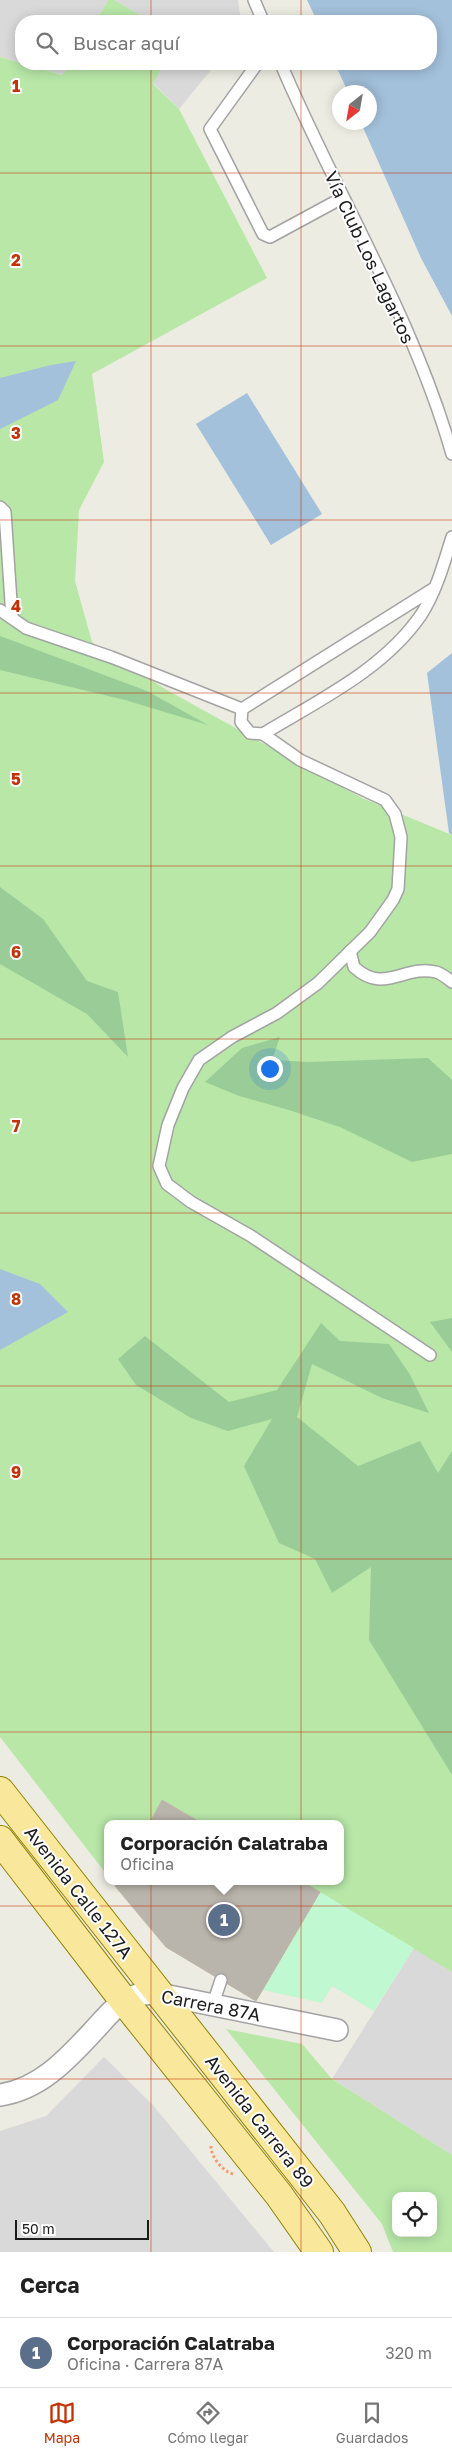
<!DOCTYPE html>
<html lang="es">
<meta charset="utf-8">
<style>
body{margin:0;font-family:"Golos Text",sans-serif;background:#f6f6f6;color:#222}
.controls{position:absolute;right:15px;bottom:15px;display:grid;overflow:hidden;border-radius:10px;box-shadow:0 2px 12px #0003}
.controls button{width:45px;height:45px;display:grid;place-items:center;padding:0;border:0;border-bottom:1px solid #e0e0e0;background:#fff;color:#222;font:25px sans-serif}
.compass{position:absolute;left:332px;top:85px;width:45px;height:45px;border-radius:50%;background:#fff;box-shadow:0 2px 12px #0003;rotate:211deg}
.scale{position:absolute;left:15px;bottom:12px;width:134px;box-sizing:border-box;padding-left:5px;border:2px solid #1c1c1c;border-top:0;font-size:14px;line-height:18px;white-space:nowrap;color:#1c1c1c;-webkit-text-stroke:4px #fff;paint-order:stroke}
.you{position:absolute;left:269px;top:1068px;width:18px;height:18px;margin:-12px;border:4px solid #fff;border-radius:50%;background:#1a73e8;box-shadow:0 0 0 8px #1a73e833}
.badge{display:grid;place-items:center;width:32px;height:32px;border-radius:50%;background:#c43204;color:#fff;font-size:16px;font-weight:700}
.pin{position:absolute;translate:-50% -50%;border:2px solid #fff;box-shadow:0 1px 5px #0006}
.popup{position:absolute;left:104px;top:1820px;width:240px;height:65px;box-sizing:border-box;display:grid;place-content:center;border-radius:10px;background:#fff;filter:drop-shadow(0 1px 4px #0005);font-size:16px;white-space:nowrap;color:#767676}
.popup b{font-size:19px;color:#222}
.popup::after{content:'';position:absolute;left:50%;top:100%;margin-left:-10px;border:10px solid transparent;border-top-color:#fff}
.list{margin:0;padding:0;list-style:none}
h2{display:flex;justify-content:space-between;align-items:center;height:65px;margin:0;padding:0 20px;font-size:21px}
h2 small{font-size:16px;font-weight:400;color:#767676}
.list li{display:grid;grid-template-columns:32px 1fr auto;gap:15px;align-items:center;box-sizing:border-box;height:70px;padding:0 20px;border-top:1px solid #e0e0e0}
.list b{display:block;font-size:19px;white-space:nowrap}
.list p{margin:0;font-size:16px;white-space:nowrap;color:#767676}
.list em{font-size:16px;font-style:normal;color:#767676}
.icon{flex:none;width:28px;height:28px;fill:none;stroke:currentColor;stroke-width:2;stroke-linecap:round;stroke-linejoin:round}
.map{position:relative;flex:none;width:452px;height:2252px;overflow:hidden}
.search{position:absolute;background:#fff;box-shadow:0 2px 12px #0003;left:15px;right:15px;top:15px;height:55px;display:flex;align-items:center;gap:12px;box-sizing:border-box;padding:0 18px;border-radius:20px;color:#767676;font-size:19px}
.sheet{height:135px;background:#fff}
nav{display:flex;justify-content:space-around;align-items:center;box-sizing:border-box;height:70px;border-top:1px solid #e0e0e0;background:#fff;font-size:14px;color:#767676}
nav a{display:grid;justify-items:center;gap:2px}
nav .on{color:#c43204}
.map>svg:first-child{display:block}
.residential{fill:#dad9d9}
.grass{fill:#b8e7a8;fill-rule:evenodd}
.forest{fill:#9acc97}
.park{fill:#bff8d1}
.water{fill:#a3c1db}
.building{fill:#bab5ac;stroke:#bfb6a5}
.lines{fill:none;stroke-linecap:round;stroke-linejoin:round}
.lane-casing{stroke:#a3a3a3;stroke-width:14}
.street-casing{stroke:#a3a3a3;stroke-width:24}
.primary-casing{stroke:#918403;stroke-width:30}
.path{stroke:#f69a6a;stroke-width:3;stroke-dasharray:2.5 2.5;stroke-linecap:butt}
.lane{stroke:#fff;stroke-width:11}
.street{stroke:#fff;stroke-width:21}
.primary{stroke:#f9e79b;stroke-width:28}
.grid{fill:none;stroke:#c43204;stroke-width:1;stroke-opacity:0.55}
.labels{text-anchor:middle;dominant-baseline:central;stroke-width:4;stroke-linejoin:round;paint-order:stroke}
.street-label{font-size:18px;fill:#1c1c1c;stroke:#fff}
.grid-label{font-size:16px;text-anchor:middle;font-weight:bold;fill:#c43204;stroke:#fff;stroke-width:4;stroke-linejoin:round;paint-order:stroke}
</style>
<div class="map">
<svg width="452" height="2252" viewBox="0 0 452 2252">
<rect width="100%" height="100%" fill="#edece2"/>
<g class="residential">
<polygon points="0,0 108,0 96,21 21,21 21,63 0,57"/>
<polygon points="114,0 238,0 241,21 150,21"/>
<polygon points="23,64 70,64 63,75"/>
<polygon points="164,64 216,64 179,109 153,83"/>
<polygon points="414,1948 452,1972 452,2155 332,2079"/>
<polygon points="104,2057 152,2104 274,2252 0,2252 0,2131 46,2116"/>
</g>
<g class="grass">
<polygon points="108,0 114,0 150,21 96,21"/>
<polygon points="0,57 62,75 70,64 164,64 153,84 179,109 267,278 92,374 104,462 79,510 75,581 92,642 165,689 362,798 452,835 452,1972 301,1881 340,1881 340,1824 203,1824 162,1800 149,1824 108,1824 108,1876 0,1737"/>
<path d="M226 2029 302 2044 332 2079 452 2155V2252H393L382 2224ZM396 2196H433V2233H396Z"/>
</g>
<g class="forest">
<polygon points="0,636 147,691 208,725 125,700 0,670"/>
<polygon points="0,887 43,919 87,981 118,992 128,1057 87,1014 0,964"/>
<polygon points="280,1037 272,1060 308,1062 428,1058 452,1080 452,1154 412,1162 340,1127 289,1110 239,1096 205,1082 242,1048"/>
<polygon points="452,1318 452,1352 430,1322"/>
<polygon points="321,1323 340,1341 389,1344 409,1373 429,1413 382,1398 312,1364 297,1417 358,1466 420,1441 438,1473 452,1451 452,1775 369,1640 371,1567 332,1593 315,1559 279,1543 244,1466 272,1419 228,1431 191,1418 136,1385 118,1359 145,1336 229,1402 277,1390"/>
</g>
<polygon class="park" points="320,1892 414,1948 374,2011 332,1986 322,2003 263,1990"/>
<g class="water">
<polygon points="307,0 452,0 452,316 421,258 361,123 370,122 370,92 348,92 335,64 431,64 431,21 317,21"/>
<polygon points="76,361 58,400 0,429 0,378 51,365"/>
<polygon points="247,393 322,514 271,545 196,424"/>
<polygon points="452,653 452,835 449,833 427,673"/>
<polygon points="0,1269 40,1284 68,1312 0,1350"/>
</g>
<g class="building">
<polygon points="162,1800 203,1824 149,1824"/>
<polygon points="118,1881 301,1881 320,1892 256,2001 166,1947 115,1886"/>
</g>
<g class="lines">
<g class="lane-casing">
<g id="lane">
<polyline points="254,0 263,21"/>
<polyline points="257,64 210,129 263,234 270,237 342,198"/>
<path d="M281 64C336 194 413 317 452 454"/>
<polyline points="0,507 5,512 12,617"/>
<path d="M433 589 242 709 241 722 250 733 263 734C319 700 383 670 421 615 436 592 444 563 452 537"/>
<polyline points="0,610 26,628 111,657 242,709"/>
<polyline points="263,734 300,760 385,800 395,814 401,837 398,889 393,900 370,932 318,983 277,1013 232,1037 199,1060 183,1088 168,1125 159,1166 167,1184 191,1202 251,1236 430,1355"/>
<path d="M350 951 354 967C384 995 405 964 436 972 441 973 447 978 452 982"/>
<polyline points="213,2004 221,1980"/>
</g>
</g>
<g class="street-casing">
<path id="street" d="M0 2095C42 2089 70 2056 98 2026 108 2015 118 2003 132 1997 141 1993 150 1993 159 1994L337 2030"/>
</g>
<g class="primary-casing">
<g id="primary">
<polyline points="0,1791 332,2213 357,2252"/>
<polyline points="0,1840 124,2001 279,2195 319,2252"/>
</g>
</g>
<path class="path" d="M211 2146C211 2157 222 2171 233 2174"/>
<use href="#lane" class="lane"/>
<use href="#street" class="street"/>
<use href="#primary" class="primary"/>
</g>
<path class="grid" d="M151 0V21M301 0V21M151 64V2252M301 64V2252M0 173H452M0 346H452M0 520H452M0 693H452M0 866H452M0 1039H452M0 1213H452M0 1386H452M0 1559H452M0 1732H452M0 1906H452M0 2079H452"/>
<g class="labels">
<g class="street-label">
<text transform="translate(370 257) rotate(65)">Vía Club Los Lagartos</text>
<text transform="translate(79 1892) rotate(52)">Avenida Calle 127A</text>
<text transform="translate(211 2005) rotate(11)">Carrera 87A</text>
<text transform="translate(260 2121) rotate(52)">Avenida Carrera 89</text>
</g>
</g>
<g class="grid-label">
<text x="16" y="92">1</text>
<text x="16" y="266">2</text>
<text x="16" y="439">3</text>
<text x="16" y="612">4</text>
<text x="16" y="785">5</text>
<text x="16" y="958">6</text>
<text x="16" y="1132">7</text>
<text x="16" y="1305">8</text>
<text x="16" y="1478">9</text>
</g>
</svg>
<div class="controls">
<button><svg class="icon" aria-label="locate" viewBox="0 0 24 24"><circle cx="12" cy="12" r="6"/><path d="M12 2v4M12 18v4M2 12h4M18 12h4"/></svg></button>
</div>
<svg class="compass" viewBox="-18 -18 36 36"><path d="M0-13l5 13h-10z" fill="#e53935"/><path d="M0 13l5-13h-10z" fill="#767676"/></svg>
<div class="scale">50 m</div>
<div class="you"></div>
<div class="pin badge" style="left:224px;top:1920px;background:#5c6f8a">1</div>
<div class="popup"><b>Corporación Calatraba</b>Oficina</div>
<div class="search"><svg class="icon" aria-label="search" viewBox="0 0 24 24"><circle cx="10" cy="10" r="6"/><path d="M15 15l6 6"/></svg>Buscar aquí</div>
</div>
<section class="sheet">
<h2>Cerca<small></small></h2>
<ul class="list">
<li><span class="badge" style="background:#5c6f8a">1</span><div><b>Corporación Calatraba</b><p>Oficina · Carrera 87A</p></div><em>320 m</em></li>
</ul>
</section>
<nav>
<a class="on"><svg class="icon" aria-label="map" viewBox="0 0 24 24"><path d="M3 6l6-2 6 2 6-2v14l-6 2-6-2-6 2zM9 4v14M15 6v14"/></svg>Mapa</a>
<a><svg class="icon" aria-label="directions" viewBox="0 0 24 24"><path d="M12 3l9 9-9 9-9-9zM9 14v-3h6M13 9l2 2-2 2"/></svg>Cómo llegar</a>
<a><svg class="icon" aria-label="saved" viewBox="0 0 24 24"><path d="M7 4h10v16l-5-4-5 4z"/></svg>Guardados</a>
</nav>
